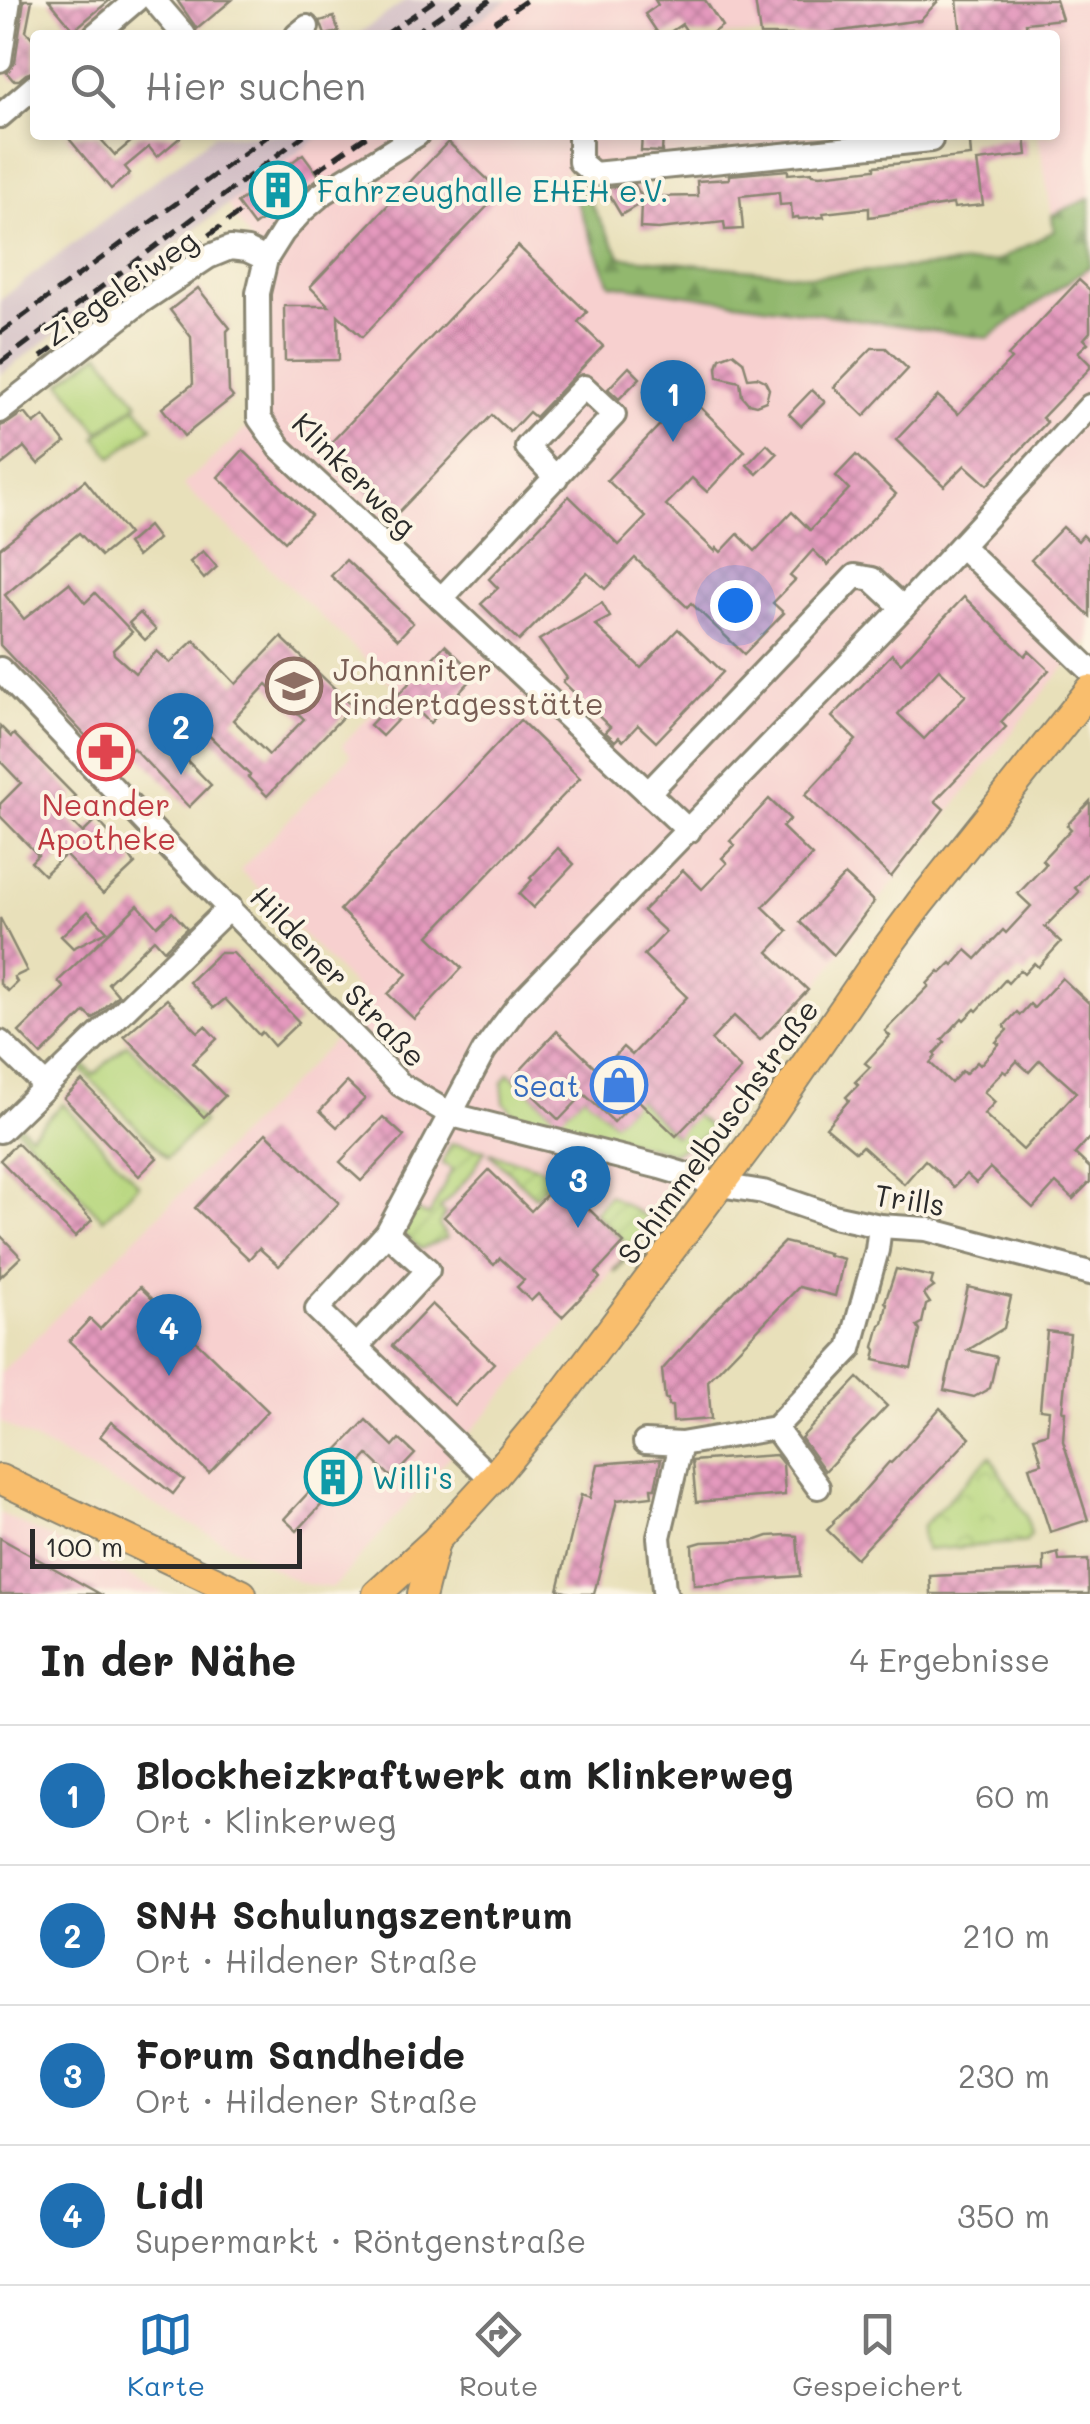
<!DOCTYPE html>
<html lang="de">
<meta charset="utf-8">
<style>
body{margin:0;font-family:Mali,sans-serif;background:#f2f2f2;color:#222}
.scale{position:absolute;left:30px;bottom:25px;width:272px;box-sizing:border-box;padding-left:10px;border:5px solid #2b2b2b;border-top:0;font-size:28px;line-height:35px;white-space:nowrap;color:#2b2b2b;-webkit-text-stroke:8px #fcf5e5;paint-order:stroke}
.you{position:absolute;left:735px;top:605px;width:35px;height:35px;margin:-25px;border:8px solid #fff;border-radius:50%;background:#1a73e8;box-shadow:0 0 0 15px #1a73e833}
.badge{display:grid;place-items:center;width:65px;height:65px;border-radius:50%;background:#1f6fb2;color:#fff;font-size:32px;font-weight:700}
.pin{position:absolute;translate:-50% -82px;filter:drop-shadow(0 2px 5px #0008)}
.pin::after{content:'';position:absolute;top:52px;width:35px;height:30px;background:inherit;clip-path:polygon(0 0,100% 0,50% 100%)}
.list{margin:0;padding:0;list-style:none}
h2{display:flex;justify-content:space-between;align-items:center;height:130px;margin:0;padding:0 40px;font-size:42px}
h2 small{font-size:32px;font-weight:400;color:#767676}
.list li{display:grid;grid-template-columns:65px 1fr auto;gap:30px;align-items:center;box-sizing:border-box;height:140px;padding:0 40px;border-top:2px solid #e0e0e0}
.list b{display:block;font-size:38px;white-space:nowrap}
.list p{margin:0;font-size:32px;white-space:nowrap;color:#767676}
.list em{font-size:32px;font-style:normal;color:#767676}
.icon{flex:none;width:55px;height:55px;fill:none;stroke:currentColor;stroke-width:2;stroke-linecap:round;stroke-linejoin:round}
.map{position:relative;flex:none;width:1090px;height:1594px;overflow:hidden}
.search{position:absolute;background:#fff;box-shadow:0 5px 15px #0003;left:30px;right:30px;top:30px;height:110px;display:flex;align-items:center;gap:25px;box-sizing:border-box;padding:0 35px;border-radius:10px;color:#767676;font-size:38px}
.sheet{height:690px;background:#fff}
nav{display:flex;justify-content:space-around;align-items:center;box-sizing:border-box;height:140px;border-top:2px solid #e0e0e0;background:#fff;font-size:28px;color:#767676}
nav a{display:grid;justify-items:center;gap:5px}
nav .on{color:#1f6fb2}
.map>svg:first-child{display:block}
.built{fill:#f7d0cf}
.railway{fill:#d2bec5}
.grass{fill:#b8d77f;stroke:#728155;stroke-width:2.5}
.forest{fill:url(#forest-firs);stroke:#5e724c;stroke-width:2.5}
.park{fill:url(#park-crowns);stroke:#728155;stroke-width:2.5}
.garden{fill:url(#garden-furrows);stroke:#728155;stroke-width:2.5}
.building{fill:url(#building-cross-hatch);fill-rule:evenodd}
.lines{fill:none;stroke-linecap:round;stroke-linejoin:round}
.minor-casing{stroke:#8a8672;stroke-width:28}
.major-casing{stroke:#8a8672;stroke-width:32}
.minor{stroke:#fff;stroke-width:22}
.major{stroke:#f9be6d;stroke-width:28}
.rail{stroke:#2b2b2b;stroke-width:5;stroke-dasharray:15 8;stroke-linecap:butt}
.labels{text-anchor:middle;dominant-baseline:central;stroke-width:8;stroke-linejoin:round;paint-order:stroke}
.culture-label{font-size:30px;fill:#0d838f;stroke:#fcf5e5;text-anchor:start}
.street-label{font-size:30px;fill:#2b2b2b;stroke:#fcf5e5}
.education-label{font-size:30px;fill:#785e54;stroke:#fcf5e5;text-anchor:start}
.health-label{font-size:30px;fill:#be3a42;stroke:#fcf5e5}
.shop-label{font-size:30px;fill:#366cbe;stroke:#fcf5e5;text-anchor:end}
</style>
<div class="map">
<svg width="1090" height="1594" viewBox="0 0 1090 1594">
<defs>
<pattern id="forest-firs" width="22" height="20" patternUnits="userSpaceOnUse" patternTransform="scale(2.5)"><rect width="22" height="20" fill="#92b86e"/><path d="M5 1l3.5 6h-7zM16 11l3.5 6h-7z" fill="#77965b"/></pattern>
<pattern id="park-crowns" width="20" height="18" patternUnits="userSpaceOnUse" patternTransform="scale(2.5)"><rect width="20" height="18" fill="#b8d77f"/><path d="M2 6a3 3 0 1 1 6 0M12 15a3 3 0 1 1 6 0" fill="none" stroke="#9eb96e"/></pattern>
<pattern id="garden-furrows" width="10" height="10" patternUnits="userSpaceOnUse" patternTransform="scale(2.5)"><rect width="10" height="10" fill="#b8d77f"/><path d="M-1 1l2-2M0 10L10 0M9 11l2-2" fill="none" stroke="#9eb96e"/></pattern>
<pattern id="building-cross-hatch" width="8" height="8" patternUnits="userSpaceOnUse" patternTransform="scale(2.5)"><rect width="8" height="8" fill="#e499bd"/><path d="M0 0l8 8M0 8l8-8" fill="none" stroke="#b97d9a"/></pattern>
</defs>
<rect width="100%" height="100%" fill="#fcf5e5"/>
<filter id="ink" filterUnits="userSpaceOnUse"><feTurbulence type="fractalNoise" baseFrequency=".01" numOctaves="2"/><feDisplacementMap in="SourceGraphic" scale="20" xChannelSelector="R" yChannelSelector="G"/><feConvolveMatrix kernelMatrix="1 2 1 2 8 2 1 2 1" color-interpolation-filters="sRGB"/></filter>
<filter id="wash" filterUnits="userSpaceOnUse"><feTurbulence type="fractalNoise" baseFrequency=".0048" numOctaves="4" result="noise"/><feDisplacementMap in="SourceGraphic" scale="40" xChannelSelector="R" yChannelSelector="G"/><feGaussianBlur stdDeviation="2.25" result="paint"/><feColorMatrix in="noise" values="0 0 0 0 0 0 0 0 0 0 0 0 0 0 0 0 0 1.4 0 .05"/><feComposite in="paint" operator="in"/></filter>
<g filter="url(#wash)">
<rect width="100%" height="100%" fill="#e8e0ba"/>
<g class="built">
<polygon points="509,0 1090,0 1090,198 1052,215 1038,135 1055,135 1055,35 457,35"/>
<polygon points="321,135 845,135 564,170 611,284 988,338 1090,266 1090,641 1056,677 863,921 633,1248 333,1588 300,1583 0,1422 0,1373 371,1004 240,870 351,755 342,745 396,688 183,485 267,410 258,252 227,204"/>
<polygon points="0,1513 165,1594 0,1594"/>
</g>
<g class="railway">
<polygon points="406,0 508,0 457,35 357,35"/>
<polygon points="214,135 321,135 0,375 0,300"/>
</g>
<g class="grass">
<polygon points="100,353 138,403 99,432 61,382"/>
<polygon points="127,1044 203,1122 167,1158 80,1068 83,1064 94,1075"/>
<polygon points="509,1073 559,1119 584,1094 613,1122 637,1099 675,1136 695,1115 713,1130 674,1153 513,1113 504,1102 502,1083"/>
<polygon points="63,1104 139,1185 103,1219 16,1128 19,1124 30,1135"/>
</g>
<polygon class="forest" points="576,177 621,257 813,276 997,261 1054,231 1052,215 1090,198 1090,266 988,338 610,284 569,184"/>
<g class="park">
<polygon points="136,406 152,427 112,457 96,437"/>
<polygon points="990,1456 1026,1515 1031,1535 1026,1542 926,1550 922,1537 923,1526"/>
</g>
<g class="garden">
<polygon points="451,1143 485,1150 471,1174 440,1208 445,1214 439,1225 447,1238 421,1249 402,1233 415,1210 429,1216 452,1169 442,1163"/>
<polygon points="489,1153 540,1167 552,1179 535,1197"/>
<polygon points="609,1195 648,1218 640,1240 615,1272 614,1270 631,1248 594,1212"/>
</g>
<g id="blocks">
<g class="building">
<polygon points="24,0 32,0 26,31 35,41 35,71 26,74 19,80 13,80 7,73 15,62"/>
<polygon points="49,0 110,0 74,30"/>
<polygon points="177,0 232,0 197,29"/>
<polygon points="655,0 705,0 722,26 709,35 689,35 682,24 666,35 659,35 645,14 658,5"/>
<polygon points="755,0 939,0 920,20 812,35 760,35"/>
<polygon points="957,0 1056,0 1062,19 1026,23 1027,35 961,35"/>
<polygon points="334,17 339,32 325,35 320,21"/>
<polygon points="66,135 97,135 115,155 139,135 183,135 157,157 149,147 125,167 130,173 111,189"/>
<polygon points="642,135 663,135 662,152 641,151"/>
<polygon points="1025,137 1027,155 977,161 983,205 954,208 953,204 869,217 869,208 823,213 824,217 799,219 798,217 792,218 791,204 780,205 779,192 740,196 743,229 725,230 724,222 658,229 640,228 641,203 621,215 605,188 635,185 642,197 698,196 697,181 729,179 729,175 788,170 788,174 812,172 812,174 820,175 875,169 875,166 971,156 970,143"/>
<polygon points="448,142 501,192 362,337 338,315 339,360 285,361 284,306 329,306 310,287"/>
<polygon points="303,154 320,177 254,226 237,203"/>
<polygon points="518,246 587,312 578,322 603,346 535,417 529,412 510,432 492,415 394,517 324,450"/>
<polygon points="1079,280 1090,290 1090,332 1084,339 1088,343 1078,352 1090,364 1090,368 1042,418 1047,422 987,485 965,465 944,486 896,440 938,396 958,414 1011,359 1008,356"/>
<polygon points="198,288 230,328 227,331 229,392 233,397 184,436 162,408 193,384 191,337 170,310"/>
<polygon points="872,348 886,348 908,369 864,416 834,387"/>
<polygon points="733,353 743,361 748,378 757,377 765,381 769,389 766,401 756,405 748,403 742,396 740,382 718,377 717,367 720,358"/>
<polygon points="629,367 640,378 619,399 608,389"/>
<polygon points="689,379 704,393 695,402 745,451 707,492 692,478 666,505 715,551 717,548 721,552 738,534 755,551 792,512 810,530 849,489 836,476 856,455 896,494 828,565 813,550 790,576 795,580 773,603 784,613 744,654 691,603 687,607 635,558 605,589 587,572 519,641 481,604 498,588 489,579 569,496 619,545 646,517 607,480 675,409 673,407 685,394 679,389"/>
<polygon points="812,390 825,402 801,426 789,414"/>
<polygon points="21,414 26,414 34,424 44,416 65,443 38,464 24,447 0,466 0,426 8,423"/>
<polygon points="767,444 777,454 757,474 747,465"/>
<polygon points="243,450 311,515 285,541 218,477"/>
<path d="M85 480 128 534 101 556 79 533 5 595 24 619 69 583 85 603 95 593 132 632 113 650 114 654 135 673 157 651 170 663 194 640 236 684 281 637 353 706 267 796 248 777 250 775 193 720 169 742 211 785 189 807 133 748 115 767 0 645V548ZM267 684 304 719 269 755 233 720Z"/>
<polygon points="148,526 158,539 137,557 127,544"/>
<polygon points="1063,527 1078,541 1083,535 1090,542 1090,616 1031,560"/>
<polygon points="203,551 217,567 204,579 190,562"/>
<polygon points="346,560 413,623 398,639 331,576"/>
<path d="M964 597 1025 656 1029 651 1049 670 1001 722 1006 727 935 801 944 809 891 877 805 795 856 740 832 717 892 654 901 663ZM939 669 966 695 924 739 898 714Z"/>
<polygon points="602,603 610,617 595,625 641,668 678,629 723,672 656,742 638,725 623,741 619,737 615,741 605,732 610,727 563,682 567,678 539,640"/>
<polygon points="140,613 156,630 145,640 129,623"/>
<polygon points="445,645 476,675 430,723 412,705 382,736 370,725"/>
<polygon points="520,720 580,778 429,936 462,968 414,1019 388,994 407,974 340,910"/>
<polygon points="0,726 11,737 14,734 75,796 60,810 83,833 97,819 131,858 135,864 103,894 65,855 44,875 31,862 38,855 0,816 0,804 21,783 0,761"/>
<polygon points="769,799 790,819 782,827 812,856 763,907 788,931 768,952 808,990 760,1040 734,1016 711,1040 741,1069 676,1136 637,1099 614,1122 584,1094 559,1120 514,1077 557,1031 600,1072 623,1047 632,1055 687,997 644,955 666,932 643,911 683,870 702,889 727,863 722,858 735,845 730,841"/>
<path d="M1090 801V871L1075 888 1079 892 1045 927 1061 942 1038 967 1034 963 1024 974 1020 970 1008 983 1005 980 977 1011 975 1009 964 1020 962 1018 942 1040 945 1042 934 1054 936 1056 930 1063 951 1083 962 1071 965 1074 977 1062 980 1065 999 1044 996 1042 1007 1030 1004 1026 1017 1012 1020 1015 1030 1004 1034 1008 1062 978 1090 1004V1137L1075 1154 1090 1168V1182L1073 1199 1056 1183 1033 1208 990 1168 976 1183 966 1174 954 1187 925 1160 904 1184 862 1146 856 1152 826 1127 849 1100 846 1097 858 1085 855 1082 870 1067 865 1063 890 1036 885 1031 929 986 927 984 939 971 941 973 951 963 953 965 966 950 976 959 1003 930 1006 933 1031 906 1018 894 1046 864 1042 860 1071 829 1067 825ZM1040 1060 1076 1092 1023 1150 984 1114 995 1102 984 1092 1003 1071 1006 1073 1017 1061 1029 1072Z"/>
<polygon points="558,848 574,864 533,908 519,894 532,880 530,878"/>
<polygon points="845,875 874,902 834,955 800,922"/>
<polygon points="138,905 157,926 172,912 187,928 164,950 154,939 108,983 118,995 93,1019 85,1012 41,1055 19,1032 64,988 58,981"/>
<polygon points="88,911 107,931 73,948 61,936"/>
<polygon points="0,918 27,971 14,977 17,982 8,991 0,984"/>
<polygon points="219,953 233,953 299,1022 274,1046 262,1032 259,1035 225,999 214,1008 189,982"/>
<polygon points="167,999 198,1032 205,1026 217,1039 192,1063 225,1096 204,1117 124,1036"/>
<polygon points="82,1081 157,1158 139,1176 64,1098"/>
<polygon points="347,1082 365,1099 337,1127 320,1111"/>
<polygon points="383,1117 404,1136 361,1181 340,1162"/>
<polygon points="266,1133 339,1203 279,1266 259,1248 249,1259 195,1208"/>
<polygon points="17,1143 92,1220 75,1237 0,1160"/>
<polygon points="489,1170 531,1211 560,1181 624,1243 596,1273 600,1278 562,1317 538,1294 531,1301 517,1287 524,1280 500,1258 494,1265 444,1217"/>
<polygon points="0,1235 21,1257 0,1277"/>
<polygon points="784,1242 829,1253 828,1255 844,1259 835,1296 799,1287 708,1381 711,1419 673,1422 672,1406 668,1406 668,1399 665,1399 662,1370 712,1314"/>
<polygon points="896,1269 933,1277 931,1284 934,1287 924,1294 930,1303 926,1305 922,1323 917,1326 920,1331 911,1368 874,1360 876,1350 874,1347 880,1325 883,1323 887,1304 885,1302"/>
<polygon points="140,1287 268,1411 209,1473 69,1341 90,1319 100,1329"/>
<polygon points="968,1287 1011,1297 1004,1328 968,1350 997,1357 990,1388 974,1397 944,1390"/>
<polygon points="432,1304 494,1363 454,1405 392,1346"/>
<polygon points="1047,1331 1070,1334 1062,1411 1065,1411 1063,1441 1088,1520 1050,1532 1029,1467 1042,1463 1034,1437 1047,1433 1049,1410 1040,1409"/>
<polygon points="858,1378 887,1406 825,1471 801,1438"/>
<polygon points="940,1408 970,1438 856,1558 827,1530 834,1523 833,1521 854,1502 889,1462 891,1463 898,1456"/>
<polygon points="366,1420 393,1446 399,1439 415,1454 392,1478 368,1455 297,1531 284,1519 320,1480 314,1474"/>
<polygon points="111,1422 184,1480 173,1494 100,1436"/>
<polygon points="776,1455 783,1464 785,1495 696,1502 692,1461"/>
<polygon points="661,1459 655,1488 651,1488 652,1496 617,1500 594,1594 573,1594 558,1590 581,1495 590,1498 598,1464"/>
<polygon points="787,1535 797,1536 800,1576 734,1581 721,1584 694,1585 692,1545 702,1542 757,1540 768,1536"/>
<polygon points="0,1538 100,1594 0,1594"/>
<polygon points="1058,1553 1059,1561 1088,1560 1089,1594 931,1594 930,1576 1044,1571 1044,1557"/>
</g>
</g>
</g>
<g filter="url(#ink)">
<use href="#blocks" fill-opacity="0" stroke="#8a8672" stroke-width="2.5"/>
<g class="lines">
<g class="minor-casing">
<g id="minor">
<polyline points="154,0 184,35"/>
<polyline points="95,35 136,0"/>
<polyline points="297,35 307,27"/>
<polyline points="0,60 9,0"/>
<polyline points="0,116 35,86"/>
<polyline points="417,135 322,194 302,211 283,232 266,259 258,293 259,418 280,448 689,831"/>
<polyline points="580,135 580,162 594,174 931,140"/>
<polyline points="0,411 139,303 208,257 230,248 247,250 266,259"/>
<polyline points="961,546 1090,670"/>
<polyline points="441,599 614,415 584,387 527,447 556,478"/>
<polyline points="0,669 169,847 401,1085 452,1115 660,1167 720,1185 763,1192 833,1216 880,1226 926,1229 1090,1273"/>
<polyline points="648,793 855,576 872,579 903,608"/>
<polyline points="0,1042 46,1086"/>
<polyline points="0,1131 230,907"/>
<polyline points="357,1346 428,1270 387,1233"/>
<polyline points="775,1428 818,1487"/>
<polyline points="645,1442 681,1444"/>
<polyline points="492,1479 317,1309 387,1233 484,1051 519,1004 903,608 1090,406"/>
<polyline points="666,1594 664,1590 659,1537 681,1444 775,1428 850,1349 877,1250 880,1226"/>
</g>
</g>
<g class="major-casing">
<g id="major">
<polyline points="0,1479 242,1594"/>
<polyline points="377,1594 435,1541 492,1479 564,1392 755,1138 871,969 920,903 1090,690"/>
<polyline points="422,1594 435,1542"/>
</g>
</g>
<use href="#minor" class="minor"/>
<use href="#major" class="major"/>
<g class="rail">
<polyline points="385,35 435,0"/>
<polyline points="412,35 462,0"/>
<polyline points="441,35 490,0"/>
<polyline points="475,35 527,0"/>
<polyline points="316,171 368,135"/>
<polyline points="0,333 269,135"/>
<polyline points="41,357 242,211"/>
<polyline points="0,363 304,135"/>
</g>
</g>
</g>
<defs>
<g id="building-ring" transform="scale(2.875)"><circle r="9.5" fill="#fcf5e5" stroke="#0f9aa8" stroke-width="1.5"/><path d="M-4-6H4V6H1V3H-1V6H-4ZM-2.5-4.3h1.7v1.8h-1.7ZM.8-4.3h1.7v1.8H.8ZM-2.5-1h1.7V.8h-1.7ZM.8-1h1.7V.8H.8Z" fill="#0f9aa8"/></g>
<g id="school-ring" transform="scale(2.875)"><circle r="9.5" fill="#fcf5e5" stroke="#8d6e63" stroke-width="1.5"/><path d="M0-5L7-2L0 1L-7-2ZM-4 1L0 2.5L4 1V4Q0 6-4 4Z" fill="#8d6e63"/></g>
<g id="pharmacy-ring" transform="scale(2.875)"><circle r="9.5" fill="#fcf5e5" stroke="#e0444e" stroke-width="1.5"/><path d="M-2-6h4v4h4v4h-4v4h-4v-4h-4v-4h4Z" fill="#e0444e"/></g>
<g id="shop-ring" transform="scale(2.875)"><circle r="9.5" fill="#fcf5e5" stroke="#3f7fe0" stroke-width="1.5"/><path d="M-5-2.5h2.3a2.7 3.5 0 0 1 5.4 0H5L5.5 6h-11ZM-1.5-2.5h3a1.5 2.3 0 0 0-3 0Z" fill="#3f7fe0"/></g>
</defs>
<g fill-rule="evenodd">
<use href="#building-ring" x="278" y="190"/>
<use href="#school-ring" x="294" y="686"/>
<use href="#pharmacy-ring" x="106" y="752"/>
<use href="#shop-ring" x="619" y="1085"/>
<use href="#building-ring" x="333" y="1477"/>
</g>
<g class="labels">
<g class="culture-label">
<text x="317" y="190">Fahrzeughalle EHEH e.V.</text>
<text x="372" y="1477">Willi's</text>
</g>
<g class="street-label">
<text transform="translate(120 287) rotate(-35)">Ziegeleiweg</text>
<text transform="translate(355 474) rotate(45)">Klinkerweg</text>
<text transform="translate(339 976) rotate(46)">Hildener Straße</text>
<text transform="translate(717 1131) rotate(-54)">Schimmelbuschstraße</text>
<text transform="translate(910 1199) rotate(9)">Trills</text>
</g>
<g class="education-label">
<text x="333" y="669">Johanniter<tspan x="333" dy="34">Kindertagesstätte</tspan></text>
</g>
<g class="health-label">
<text x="106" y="804">Neander<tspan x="106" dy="34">Apotheke</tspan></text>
</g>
<g class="shop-label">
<text x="580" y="1085">Seat</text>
</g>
</g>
</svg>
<div class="scale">100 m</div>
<div class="you"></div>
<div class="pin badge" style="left:673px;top:442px">1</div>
<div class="pin badge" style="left:181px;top:775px">2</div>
<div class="pin badge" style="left:578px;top:1228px">3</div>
<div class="pin badge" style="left:169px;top:1376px">4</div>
<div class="search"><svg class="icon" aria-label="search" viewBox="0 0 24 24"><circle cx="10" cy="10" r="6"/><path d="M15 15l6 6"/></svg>Hier suchen</div>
</div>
<section class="sheet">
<h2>In der Nähe<small>4 Ergebnisse</small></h2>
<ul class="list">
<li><span class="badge">1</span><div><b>Blockheizkraftwerk am Klinkerweg</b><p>Ort · Klinkerweg</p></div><em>60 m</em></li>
<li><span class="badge">2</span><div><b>SNH Schulungszentrum</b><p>Ort · Hildener Straße</p></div><em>210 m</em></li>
<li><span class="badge">3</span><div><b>Forum Sandheide</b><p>Ort · Hildener Straße</p></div><em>230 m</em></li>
<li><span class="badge">4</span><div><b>Lidl</b><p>Supermarkt · Röntgenstraße</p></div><em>350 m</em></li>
</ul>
</section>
<nav>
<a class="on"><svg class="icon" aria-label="map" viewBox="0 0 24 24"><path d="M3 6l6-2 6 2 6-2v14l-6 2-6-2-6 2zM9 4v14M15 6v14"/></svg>Karte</a>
<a><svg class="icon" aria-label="directions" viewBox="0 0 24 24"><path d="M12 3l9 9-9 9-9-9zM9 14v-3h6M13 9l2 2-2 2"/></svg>Route</a>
<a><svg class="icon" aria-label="saved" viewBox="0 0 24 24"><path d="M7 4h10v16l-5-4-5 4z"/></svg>Gespeichert</a>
</nav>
